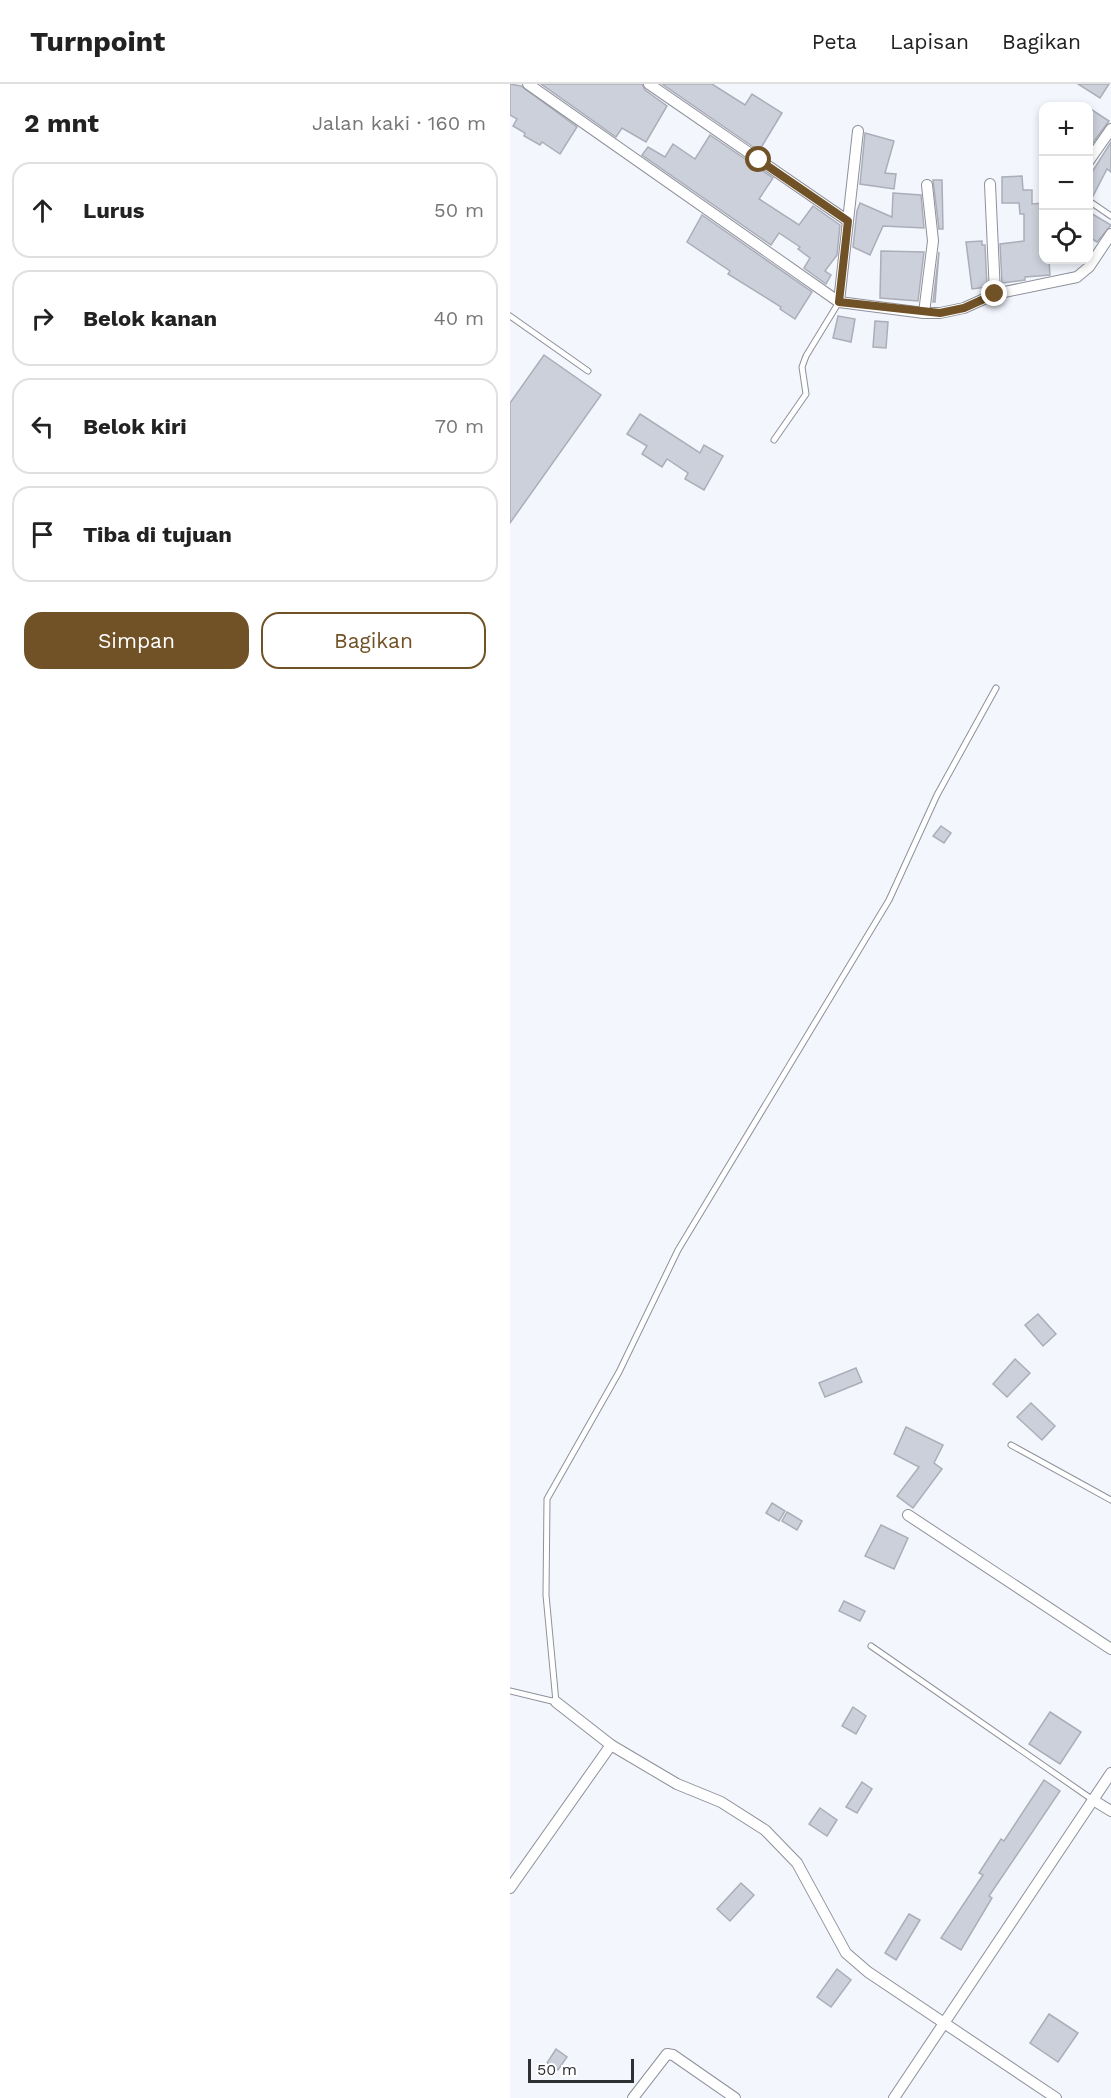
<!DOCTYPE html>
<html lang="id">
<meta charset="utf-8">
<style>
body{margin:0;font-family:"Work Sans",sans-serif;background:#f2f2f2;color:#222}
.controls{position:absolute;right:18px;top:18px;display:grid;overflow:hidden;border-radius:12px;box-shadow:0 3px 9px #0003}
.controls button{width:54px;height:54px;display:grid;place-items:center;padding:0;border:0;border-bottom:2px solid #e0e0e0;background:#fff;color:#222;font:30px sans-serif}
.scale{position:absolute;left:18px;bottom:15px;width:106px;box-sizing:border-box;padding-left:6px;border:3px solid #2f3034;border-top:0;font-size:16px;line-height:21px;white-space:nowrap;color:#2f3034;-webkit-text-stroke:4px #fff;paint-order:stroke}
.stop{position:absolute;width:18px;height:18px;margin:-14px;border:4px solid #715227;border-radius:50%;background:#fff}
.stop.end{background:#715227;border-color:#fff;box-shadow:0 2px 6px #0008}
.list{margin:0;padding:0;list-style:none}
h2{display:flex;justify-content:space-between;align-items:center;height:78px;margin:0;padding:0 24px;font-size:26px}
h2 small{font-size:20px;font-weight:400;color:#767676}
.list li{display:grid;grid-template-columns:39px 1fr auto;gap:18px;align-items:center;box-sizing:border-box;height:96px;margin:0 12px 12px;padding:0 12px;border:2px solid #e0e0e0;border-radius:18px}
.list b{display:block;font-size:22px;white-space:nowrap}
.list em{font-size:20px;font-style:normal;color:#767676}
.actions{display:flex;gap:12px;padding:18px 24px}
.actions a{flex:1;padding:14px 0;border:2px solid #715227;border-radius:18px;text-align:center;font-size:21px;color:#715227}
.actions .main{background:#715227;color:#fff}
.icon{flex:none;width:33px;height:33px;fill:none;stroke:currentColor;stroke-width:2;stroke-linecap:round;stroke-linejoin:round}
.map{position:relative;flex:none;width:601px;height:2014px;overflow:hidden}
header{display:flex;align-items:center;gap:36px;box-sizing:border-box;height:84px;padding:0 30px;background:#fff;border-bottom:2px solid #e0e0e0}
header strong{font-size:28px}
nav{display:flex;gap:33px;margin-inline-start:auto;font-size:21px}
main{display:flex}
aside{flex:1;background:#fff}
.map>svg:first-child{display:block}
.building{fill:#ccd0da;stroke:#abaeb8;stroke-width:1.5}
.lines{fill:none;stroke-linecap:round;stroke-linejoin:round}
.service-casing{stroke:#8e919a;stroke-width:7}
.minor-casing{stroke:#8e919a;stroke-width:12}
.service{stroke:#fff;stroke-width:5}
.minor{stroke:#fff;stroke-width:10}
.route{stroke:#715227;stroke-width:8}
</style>
<header>
<strong>Turnpoint</strong>
<nav><a>Peta</a><a>Lapisan</a><a>Bagikan</a></nav>
</header>
<main>
<aside>
<h2>2 mnt<small>Jalan kaki · 160 m</small></h2>
<ul class="list">
<li><svg class="icon" aria-label="ahead" viewBox="0 0 24 24"><path d="M12 20V5M6 11l6-6 6 6"/></svg><div><b>Lurus</b></div><em>50 m</em></li>
<li><svg class="icon" aria-label="right" viewBox="0 0 24 24"><path d="M7 20v-9h11M14 6l5 5-5 5"/></svg><div><b>Belok kanan</b></div><em>40 m</em></li>
<li><svg class="icon" aria-label="left" viewBox="0 0 24 24"><path d="M17 20v-9H6M10 6l-5 5 5 5"/></svg><div><b>Belok kiri</b></div><em>70 m</em></li>
<li><svg class="icon" aria-label="arrive" viewBox="0 0 24 24"><path d="M6 21V4h12l-3 4 3 4H6"/></svg><div><b>Tiba di tujuan</b></div></li>
</ul>
<div class="actions"><a class="main">Simpan</a><a>Bagikan</a></div>
</aside>
<div class="map">
<svg width="601" height="2014" viewBox="0 0 601 2014">
<rect width="100%" height="100%" fill="#f3f6fd"/>
<g class="building">
<polygon points="0,0 11,2 67,43 50,70 32,58 30,61 14,52 15,49 3,42 7,35 0,31"/>
<polygon points="31,0 132,0 135,6 157,22 136,58 112,44 106,53"/>
<polygon points="152,0 202,0 235,21 242,10 272,29 249,67"/>
<polygon points="568,0 599,0 590,14"/>
<polygon points="579,24 599,37 579,64"/>
<polygon points="355,49 384,57 375,89 386,90 384,105 350,100"/>
<polygon points="200,51 263,94 249,115 289,141 303,122 330,141 327,171 315,187 321,191 316,200 294,184 300,174 288,165 290,163 269,149 261,161 132,71 138,63 155,73 163,60 185,75"/>
<polygon points="601,58 601,88 597,85 582,114 579,116 579,93"/>
<polygon points="512,92 513,106 522,106 522,120 534,119 534,176 539,176 540,191 515,193 515,196 492,199 490,160 514,157 514,130 510,130 509,119 492,119 492,93"/>
<polygon points="423,96 432,96 433,145 429,145"/>
<polygon points="383,109 411,111 414,144 373,142 360,171 343,163 347,127 350,119 382,133"/>
<polygon points="579,128 601,141 587,158 579,153"/>
<polygon points="192,131 302,208 285,235 270,225 271,223 218,190 220,187 177,158"/>
<polygon points="472,157 472,161 475,161 477,203 462,205 456,158"/>
<polygon points="371,167 414,168 408,217 370,214"/>
<polygon points="429,168 425,218 423,218"/>
<polygon points="328,232 345,235 341,258 323,254"/>
<polygon points="365,237 378,238 376,264 363,263"/>
<polygon points="34,271 91,311 0,439 0,319"/>
<polygon points="130,330 190,369 194,361 213,372 194,406 175,395 178,389 157,375 152,383 132,370 137,362 117,350"/>
<polygon points="431,742 441,749 434,759 423,752"/>
<polygon points="528,1230 546,1250 533,1262 515,1241"/>
<polygon points="505,1275 520,1289 497,1313 483,1300"/>
<polygon points="346,1284 352,1298 315,1313 309,1299"/>
<polygon points="521,1319 545,1342 532,1356 507,1333"/>
<polygon points="396,1343 433,1361 424,1379 432,1385 403,1424 387,1412 409,1383 384,1370"/>
<polygon points="262,1419 275,1427 269,1437 256,1429"/>
<polygon points="277,1428 292,1437 287,1446 272,1437"/>
<polygon points="371,1441 398,1454 384,1485 355,1472"/>
<polygon points="334,1517 355,1527 350,1537 329,1527"/>
<polygon points="343,1623 356,1632 346,1650 332,1642"/>
<polygon points="540,1628 571,1648 550,1680 519,1660"/>
<polygon points="534,1696 550,1707 479,1812 482,1814 451,1866 431,1854 473,1791 469,1789 491,1755 494,1757"/>
<polygon points="352,1698 362,1705 347,1729 336,1723"/>
<polygon points="310,1724 327,1736 317,1752 299,1740"/>
<polygon points="231,1799 244,1811 220,1837 207,1825"/>
<polygon points="399,1830 410,1836 386,1876 375,1869"/>
<polygon points="327,1885 341,1896 321,1923 307,1913"/>
<polygon points="539,1930 568,1949 548,1978 520,1959"/>
<polygon points="46,1965 57,1973 48,1986 37,1979"/>
</g>
<g class="lines">
<g class="service-casing">
<g id="service">
<polyline points="582,119 601,132"/>
<polyline points="0,232 78,287"/>
<polyline points="264,356 296,310 292,283 296,272 329,218"/>
<polyline points="501,1361 601,1416"/>
<polyline points="361,1562 583,1716"/>
<polyline points="0,1607 46,1618 36,1511 37,1415 109,1288 168,1166 379,816 427,711 486,604"/>
</g>
</g>
<g class="minor-casing">
<g id="minor">
<polyline points="18,0 329,218 414,229 430,229 454,224 485,210 567,193 579,183 601,150"/>
<polyline points="139,0 338,137"/>
<polyline points="578,78 601,45"/>
<polyline points="480,100 485,210"/>
<polyline points="329,218 348,47"/>
<polyline points="414,229 423,157 417,101"/>
<polyline points="398,1431 601,1565"/>
<polyline points="46,1618 101,1661 167,1700 211,1718 255,1746 287,1779 336,1869 358,1888 546,2014"/>
<polyline points="583,1716 601,1727"/>
<polyline points="0,1804 101,1661"/>
<polyline points="123,2014 157,1970 163,1971 225,2014"/>
<polyline points="384,2014 601,1689"/>
</g>
</g>
<use href="#service" class="service"/>
<use href="#minor" class="minor"/>
</g>
<g class="lines">
<polyline class="route" points="249,76 338,137 329,218 430,229 454,224 485,210"/>
</g>
</svg>
<div class="controls">
<button>+</button>
<button>−</button>
<button><svg class="icon" aria-label="locate" viewBox="0 0 24 24"><circle cx="12" cy="12" r="6"/><path d="M12 2v4M12 18v4M2 12h4M18 12h4"/></svg></button>
</div>
<div class="scale">50 m</div>
<div class="stop" style="left:249px;top:76px"></div>
<div class="stop end" style="left:485px;top:210px"></div>
</div>
</main>
